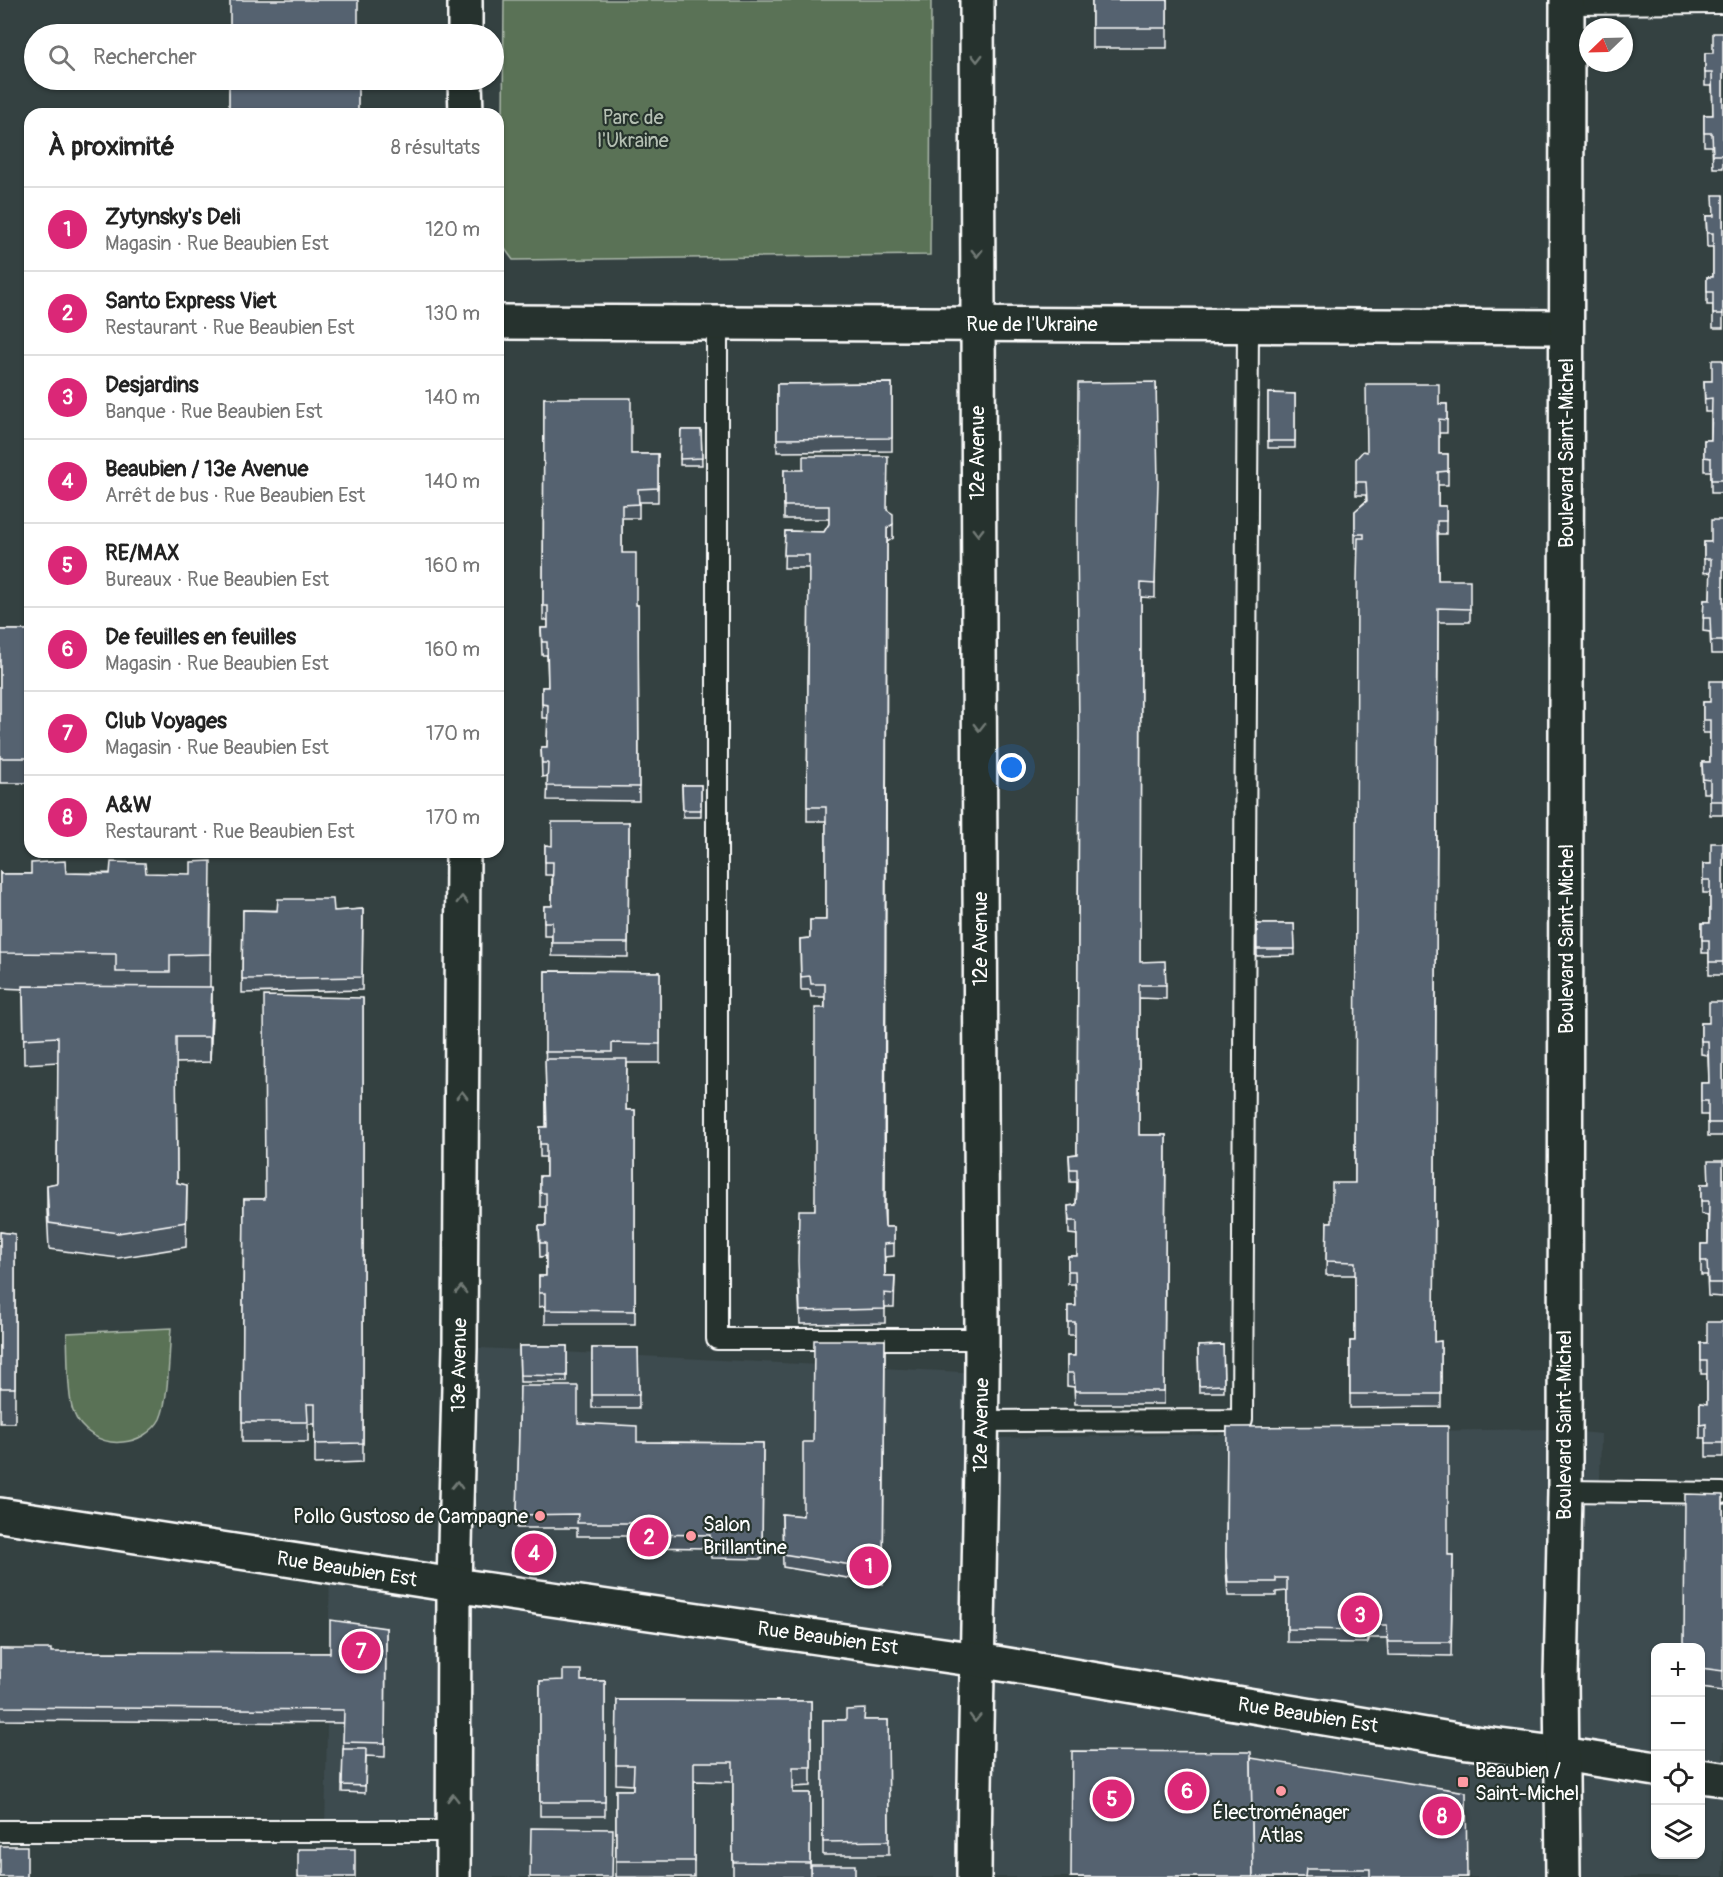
<!DOCTYPE html>
<html lang="fr">
<meta charset="utf-8">
<style>
body{margin:0;font-family:Pangolin,sans-serif;background:#f6f6f6;color:#222}
.controls{position:absolute;right:18px;bottom:18px;display:grid;overflow:hidden;border-radius:12px;box-shadow:0 2px 4px #0004}
.controls button{width:54px;height:54px;display:grid;place-items:center;padding:0;border:0;border-bottom:2px solid #e0e0e0;background:#fff;color:#222;font:30px sans-serif}
.compass{position:absolute;left:1579px;top:18px;width:54px;height:54px;border-radius:50%;background:#fff;box-shadow:0 2px 4px #0004;rotate:247deg}
.you{position:absolute;left:1012px;top:768px;width:21px;height:21px;margin:-15px;border:4px solid #fff;border-radius:50%;background:#1a73e8;box-shadow:0 0 0 9px #1a73e833}
.badge{display:grid;place-items:center;width:39px;height:39px;border-radius:50%;background:#db2777;color:#fff;font-size:20px;font-weight:700}
.pin{position:absolute;translate:-50% -50%;border:3px solid #fff;box-shadow:0 2px 6px #0006}
.list{margin:0;padding:0;list-style:none}
h2{display:flex;justify-content:space-between;align-items:center;height:78px;margin:0;padding:0 24px;font-size:26px}
h2 small{font-size:20px;font-weight:400;color:#767676}
.list li{display:grid;grid-template-columns:39px 1fr auto;gap:18px;align-items:center;box-sizing:border-box;height:84px;padding:0 24px;border-top:2px solid #e0e0e0}
.list b{display:block;font-size:22px;white-space:nowrap}
.list p{margin:0;font-size:20px;white-space:nowrap;color:#767676}
.list em{font-size:20px;font-style:normal;color:#767676}
.icon{flex:none;width:33px;height:33px;fill:none;stroke:currentColor;stroke-width:2;stroke-linecap:round;stroke-linejoin:round}
.map{position:relative;flex:none;width:1723px;height:1877px;overflow:hidden}
.search{position:absolute;background:#fff;box-shadow:0 2px 4px #0004;left:24px;top:24px;width:480px;height:66px;display:flex;align-items:center;gap:15px;box-sizing:border-box;padding:0 21px;border-radius:33px;color:#767676;font-size:22px}
.panel{position:absolute;background:#fff;box-shadow:0 2px 4px #0004;left:24px;top:108px;width:480px;height:750px;border-radius:18px}
.map>svg:first-child{display:block}
.built{fill:#3e4b4f;fill-rule:evenodd}
.green{fill:#5a7257;stroke:#acb8ab;stroke-width:1.5}
.lines{fill:none;stroke-linecap:round;stroke-linejoin:round}
.service-casing{stroke:#fff;stroke-width:24}
.minor-casing{stroke:#fff;stroke-width:38}
.tertiary-casing{stroke:#fff;stroke-width:38}
.secondary-casing{stroke:#fff;stroke-width:38}
.service{stroke:#26332d;stroke-width:20}
.minor{stroke:#26332d;stroke-width:33}
.tertiary{stroke:#26332d;stroke-width:33}
.secondary{stroke:#26332d;stroke-width:33}
.wall{fill:#48545f;stroke:#fff;stroke-width:1.5}
.shaded-wall{fill:#3b454e;stroke:#fff;stroke-width:1.5}
.building{fill:#54626f;stroke:#fff;stroke-width:1.5}
.oneway{stroke:#727a76}
.poi-dot{fill:#ff9aa2;stroke:#26332d;stroke-width:2}
.labels{text-anchor:middle;dominant-baseline:central;stroke-width:4.5;stroke-linejoin:round;paint-order:stroke}
.park-label{font-size:20px;fill:#b5c0b3;stroke:#26332d}
.street-label{font-size:20px;fill:#fff;stroke:#26332d}
.poi-label{font-size:20px;fill:#fff;stroke:#26332d;text-anchor:start}
</style>
<div class="map">
<svg width="1723" height="1877" viewBox="0 0 1723 1877">
<rect width="100%" height="100%" fill="#344141"/>
<filter id="ink" filterUnits="userSpaceOnUse"><feTurbulence type="fractalNoise" baseFrequency=".0167" numOctaves="2"/><feDisplacementMap in="SourceGraphic" scale="12" xChannelSelector="R" yChannelSelector="G"/><feConvolveMatrix kernelMatrix="1 2 1 2 8 2 1 2 1" color-interpolation-filters="sRGB"/></filter>
<g filter="url(#ink)">
<path class="built" d="M460 1347 982 1373 989 1438 1547 1429 1601 1434 1600 1482 1723 1484V1877H453V1831L325 1832 330 1566 454 1585ZM1656 1648H1700V1854H1656Z"/>
<g class="green">
<polygon points="504,0 931,0 930,255 513,260 502,245"/>
<path d="M171 1328C169 1351 169 1399 160 1419 153 1432 137 1441 123 1442 102 1445 80 1431 73 1411 67 1395 68 1352 67 1333Z"/>
</g>
<g class="lines">
<g class="service-casing">
<g id="service">
<polyline points="1567,4 1723,3"/>
<polyline points="717,323 717,1339 982,1339"/>
<polyline points="981,1421 1242,1420 1248,325"/>
<polyline points="1565,1491 1723,1493"/>
<polyline points="0,1831 453,1831"/>
</g>
</g>
<g class="minor-casing">
<g id="minor">
<polyline points="465,0 465,34"/>
<polyline points="465,80 466,114"/>
<polyline points="498,322 1566,327"/>
<polyline points="453,1877 454,1585 460,1347 463,852"/>
<path d="M974 1877C975 1698 982 1519 982 1339 981 893 977 446 977 0"/>
</g>
</g>
<g class="tertiary-casing">
<g id="tertiary">
<polyline points="0,1515 454,1585 978,1660 1468,1742 1562,1754 1656,1769"/>
<polyline points="1700,1776 1723,1779"/>
</g>
</g>
<g class="secondary-casing">
<polyline id="secondary" points="1563,1877 1561,1678 1565,1491 1567,0"/>
</g>
<use href="#service" class="service"/>
<use href="#minor" class="minor"/>
<use href="#tertiary" class="tertiary"/>
<use href="#secondary" class="secondary"/>
</g>
<g class="wall">
<rect x="1092" y="0" width="75" height="48"/>
<polygon points="1723,33 1723,168 1713,168 1712,146 1704,146 1704,115 1713,115 1712,86 1705,86 1705,53 1713,53"/>
<polygon points="1723,195 1723,328 1713,328 1713,305 1707,305 1707,277 1713,277 1713,247 1707,247 1706,216 1713,216"/>
<polygon points="1723,360 1723,493 1711,493 1711,471 1704,471 1704,440 1711,440 1711,412 1705,412 1704,381 1712,381"/>
<polygon points="1156,382 1155,598 1141,597 1140,962 1166,985 1166,999 1139,998 1139,1135 1166,1135 1164,1404 1075,1404 1074,1387 1067,1386 1067,1356 1075,1356 1075,1335 1068,1335 1068,1306 1076,1306 1075,1284 1068,1284 1068,1256 1077,1256 1077,1235 1069,1234 1068,1206 1076,1205 1077,1182 1070,1182 1069,1155 1077,1154 1079,743"/>
<polygon points="892,383 892,451 777,452 777,384"/>
<polygon points="1268,393 1295,394 1295,448 1268,448"/>
<polygon points="544,398 631,454 658,454 658,502 639,502 639,518 622,518 622,553 636,605 638,605 639,801 547,800 548,776 542,777 541,747 547,747 548,718 542,718 542,687 548,687 547,655 542,655 541,628 548,628 548,620 543,620"/>
<polygon points="1439,404 1447,404 1447,433 1439,433 1439,454 1448,454 1448,485 1438,485 1438,506 1446,506 1446,534 1438,534 1438,580 1470,609 1470,622 1438,622 1434,1342 1441,1341 1441,1407 1350,1408 1350,1341 1355,1341 1355,1275 1326,1275 1327,1222 1332,1222 1355,1183 1358,548 1355,548 1355,511 1366,501 1366,495 1356,495 1356,482 1367,452"/>
<polygon points="681,430 701,430 702,465 680,465"/>
<polygon points="784,470 888,510 893,538 887,542 885,1227 894,1227 894,1256 885,1257 885,1276 895,1276 894,1307 885,1307 885,1323 800,1324 798,1274 815,1210 825,997 811,997 810,990 801,990 800,939 810,938 810,920 826,920 826,821 807,821 809,568 784,568 785,531 824,532 829,524 829,519 784,519"/>
<polygon points="1723,520 1723,654 1711,654 1710,632 1703,631 1704,600 1710,600 1711,572 1704,573 1704,542 1711,542"/>
<rect x="0" y="630" width="30" height="153"/>
<polygon points="1723,681 1723,815 1710,815 1710,793 1703,793 1702,762 1710,762 1710,733 1703,733 1703,702 1710,702"/>
<polygon points="682,785 701,785 701,817 683,817"/>
<polygon points="629,822 628,957 552,956 552,936 544,936 544,906 552,906 552,875 545,875 545,845 552,846"/>
<polygon points="1723,843 1723,975 1709,975 1709,953 1702,953 1702,923 1710,923 1710,893 1703,893 1703,864 1711,864"/>
<polygon points="0,871 0,874 146,873 211,896 210,987 212,1012 210,1062 176,1063 177,1183 187,1185 186,1247 118,1258 49,1249 47,1210 47,1185 57,1183 58,1062 24,1064 23,989 0,988"/>
<polygon points="363,909 362,990 242,993 243,910 334,911"/>
<polygon points="1257,924 1294,924 1295,955 1257,956"/>
<polygon points="545,971 660,972 660,1063 627,1063 626,1110 635,1110 635,1324 545,1324 545,1306 539,1307 539,1276 546,1276 546,1256 540,1257 539,1226 546,1226 546,1207 540,1207 540,1176 546,1176 546,1157 540,1157 540,1127 546,1127"/>
<polygon points="363,998 363,1462 315,1464 315,1424 308,1424 308,1442 242,1442 244,1199 265,1199"/>
<polygon points="1723,1002 1723,1136 1708,1136 1708,1115 1701,1115 1701,1083 1709,1083 1708,1055 1701,1054 1701,1023 1709,1023"/>
<polygon points="1723,1161 1723,1297 1708,1296 1707,1275 1701,1275 1701,1244 1708,1244 1708,1215 1701,1214 1701,1184 1708,1184"/>
<polygon points="0,1232 15,1234 15,1423 0,1423"/>
<polygon points="1723,1322 1723,1457 1706,1457 1706,1438 1700,1438 1700,1403 1707,1404 1707,1374 1701,1374 1701,1343 1707,1343"/>
<polygon points="885,1340 883,1584 783,1567 782,1514 803,1516 813,1442"/>
<polygon points="1223,1345 1224,1392 1199,1392 1198,1346"/>
<polygon points="519,1346 567,1346 567,1382 520,1382"/>
<polygon points="592,1348 638,1348 639,1408 592,1408"/>
<polygon points="520,1386 578,1423 637,1442 763,1443 762,1559 711,1558 710,1548 637,1547 636,1536 577,1536 577,1528 517,1528"/>
<polygon points="1227,1427 1448,1555 1453,1555 1451,1656 1388,1655 1387,1638 1369,1638 1368,1643 1287,1642 1287,1591 1276,1592 1276,1596 1228,1596 1226,1570"/>
<polygon points="1723,1495 1723,1691 1701,1688 1701,1647"/>
<polygon points="386,1628 385,1757 366,1756 365,1793 342,1792 344,1723 0,1720 0,1649 51,1652 330,1653"/>
<rect x="540" y="1681" width="65" height="135"/>
<polygon points="617,1700 811,1701 811,1786 793,1787 793,1793 810,1793 810,1877 733,1877 733,1782 694,1781 694,1877 616,1877 616,1790 633,1790 633,1785 616,1784"/>
<polygon points="823,1720 888,1720 889,1855 823,1855"/>
<polygon points="1251,1758 1467,1877 1071,1877"/>
</g>
<g class="shaded-wall">
<polygon points="893,524 893,538 887,542 887,528"/>
<polygon points="212,987 212,1012 210,1062 210,1037"/>
<polygon points="1369,1625 1369,1638 1368,1643 1368,1630"/>
</g>
<g class="building">
<rect x="230" y="0" width="128" height="34"/>
<rect x="1092" y="0" width="75" height="28"/>
<polygon points="1713,33 1723,33 1723,155 1713,155 1712,133 1704,133 1704,115 1713,115 1712,73 1705,73 1705,53 1713,53"/>
<rect x="229" y="80" width="129" height="34"/>
<polygon points="1713,195 1723,195 1723,314 1713,314 1713,292 1707,292 1707,277 1713,277 1713,233 1707,233 1706,216 1714,216"/>
<polygon points="1712,360 1723,360 1723,480 1711,480 1711,458 1704,457 1704,440 1711,440 1712,398 1705,399 1704,381 1712,381"/>
<polygon points="1156,382 1158,483 1155,584 1141,583 1140,962 1165,961 1166,985 1139,985 1139,1135 1166,1135 1164,1391 1075,1391 1074,1373 1067,1373 1067,1356 1075,1356 1075,1322 1068,1322 1068,1306 1076,1306 1075,1271 1068,1271 1068,1256 1077,1256 1077,1221 1069,1221 1068,1206 1076,1205 1077,1188 1077,1169 1070,1169 1069,1155 1077,1154 1079,734 1077,533 1078,383"/>
<polygon points="892,383 892,438 777,439 777,384"/>
<polygon points="1366,384 1439,384 1439,404 1447,404 1447,420 1439,419 1439,454 1448,454 1448,471 1438,472 1438,506 1446,506 1446,521 1437,521 1438,580 1470,580 1470,609 1438,608 1434,1342 1441,1341 1441,1394 1350,1394 1350,1341 1355,1341 1355,1262 1326,1261 1327,1222 1332,1222 1332,1183 1355,1183 1357,580 1358,538 1364,538 1364,534 1355,534 1355,511 1367,501 1366,482 1356,482 1356,459 1363,451 1367,452"/>
<polygon points="1268,393 1295,394 1295,441 1268,441"/>
<polygon points="544,398 631,398 631,454 658,454 658,488 638,489 639,504 622,505 622,553 636,553 636,605 638,605 639,787 547,786 548,763 542,763 541,747 547,747 548,705 542,704 542,687 548,687 547,642 542,642 541,628 548,628 548,606 543,606"/>
<polygon points="681,430 701,430 702,458 680,459"/>
<polygon points="803,456 888,456 887,510 893,514 893,524 887,528 884,1210 885,1227 894,1227 894,1243 884,1244 885,1276 895,1276 894,1294 884,1293 885,1309 800,1311 798,1261 799,1210 815,1210 815,1008 825,1008 825,984 811,984 810,976 801,977 800,939 810,938 810,920 826,920 826,807 807,807 809,555 784,555 785,531 824,532 829,524 829,506 784,506 784,470 803,470"/>
<polygon points="1711,520 1723,520 1723,641 1711,641 1710,618 1703,618 1704,600 1710,600 1711,559 1704,559 1704,542 1711,542"/>
<rect x="0" y="630" width="30" height="128"/>
<polygon points="1710,681 1723,681 1723,801 1710,801 1710,780 1703,779 1702,762 1710,762 1710,720 1703,720 1703,702 1710,702"/>
<polygon points="682,785 701,785 701,810 683,810"/>
<polygon points="552,822 629,822 628,943 552,943 552,922 544,922 544,906 552,906 553,862 545,862 545,845 552,846"/>
<polygon points="1711,843 1723,843 1723,962 1709,962 1709,940 1702,940 1702,923 1710,923 1710,880 1703,880 1703,864 1711,864"/>
<polygon points="65,861 66,873 110,874 111,862 145,863 146,873 191,874 191,862 211,861 210,954 170,955 170,972 116,972 116,954 0,953 0,871 0,874 31,874 31,863"/>
<polygon points="278,899 333,899 334,911 363,909 362,977 242,979 243,910 277,911"/>
<polygon points="1257,924 1294,924 1295,949 1257,949"/>
<polygon points="545,971 660,972 660,1044 612,1043 612,1052 545,1052"/>
<polygon points="23,986 212,987 210,1037 176,1037 177,1183 187,1185 186,1222 118,1233 49,1223 47,1185 57,1183 58,1037 24,1039"/>
<polygon points="264,996 363,998 363,1443 315,1444 315,1404 307,1404 308,1422 242,1422 244,1199 265,1199"/>
<polygon points="1709,1002 1723,1002 1723,1123 1708,1123 1708,1101 1701,1101 1701,1083 1709,1083 1708,1041 1701,1041 1701,1023 1709,1023"/>
<polygon points="545,1059 627,1059 626,1110 635,1110 635,1311 545,1310 545,1293 539,1293 539,1276 546,1276 546,1243 540,1243 539,1226 546,1226 546,1193 540,1193 540,1176 546,1176 546,1144 540,1144 540,1127 547,1127"/>
<polygon points="1708,1161 1723,1161 1723,1283 1708,1283 1707,1261 1701,1261 1701,1244 1708,1244 1709,1201 1701,1201 1701,1184 1709,1184"/>
<polygon points="0,1232 15,1234 15,1388 0,1388"/>
<polygon points="1707,1322 1723,1322 1723,1443 1706,1443 1706,1424 1700,1425 1700,1403 1707,1404 1707,1361 1701,1361 1701,1343 1707,1343"/>
<polygon points="814,1340 885,1340 883,1570 783,1554 782,1514 803,1516 803,1442 813,1442"/>
<polygon points="1223,1345 1224,1385 1199,1386 1198,1346"/>
<polygon points="519,1346 567,1346 567,1376 520,1375"/>
<polygon points="592,1348 638,1348 639,1395 592,1395"/>
<polygon points="520,1386 578,1386 578,1423 637,1426 637,1442 763,1443 762,1545 711,1545 710,1535 637,1534 636,1523 577,1523 578,1514 517,1515"/>
<polygon points="1448,1426 1448,1555 1453,1555 1451,1642 1388,1642 1387,1625 1369,1625 1368,1630 1287,1629 1287,1578 1276,1578 1276,1582 1228,1582 1226,1557 1227,1427"/>
<polygon points="1685,1494 1723,1495 1723,1671 1701,1668 1701,1647 1684,1647"/>
<polygon points="330,1620 386,1628 385,1743 343,1742 344,1710 0,1707 0,1649 51,1649 51,1652 330,1653"/>
<polygon points="563,1670 581,1670 581,1681 605,1681 605,1802 540,1802 540,1681 563,1680"/>
<polygon points="617,1700 811,1701 811,1767 793,1767 793,1793 810,1793 810,1863 733,1862 733,1762 694,1762 694,1861 616,1861 616,1790 633,1790 634,1765 616,1765"/>
<polygon points="865,1709 864,1720 888,1720 889,1841 823,1842 823,1720 846,1720 846,1710"/>
<polygon points="343,1749 366,1749 365,1786 342,1785"/>
<polygon points="1072,1751 1251,1752 1253,1877 1071,1877"/>
<polygon points="1251,1758 1466,1792 1467,1877 1370,1877 1370,1869 1306,1869 1305,1877 1253,1877"/>
<polygon points="531,1828 613,1829 612,1877 530,1877"/>
<rect x="0" y="1846" width="27" height="31"/>
<rect x="298" y="1849" width="57" height="28"/>
<rect x="811" y="1865" width="44" height="12"/>
</g>
<defs><path id="oneway-chevron" d="M-2-3.5L2.5 0L-2 3.5" fill="none" stroke-width="1.6" stroke-linecap="round" stroke-linejoin="round" transform="scale(1.5)"/></defs>
<g class="oneway">
<use href="#oneway-chevron" transform="translate(977 58) rotate(90)"/>
<use href="#oneway-chevron" transform="translate(977 253) rotate(90)"/>
<use href="#oneway-chevron" transform="translate(978 532) rotate(90)"/>
<use href="#oneway-chevron" transform="translate(979 727) rotate(90)"/>
<use href="#oneway-chevron" transform="translate(462 900) rotate(-90)"/>
<use href="#oneway-chevron" transform="translate(462 1095) rotate(-90)"/>
<use href="#oneway-chevron" transform="translate(461 1290) rotate(-90)"/>
<use href="#oneway-chevron" transform="translate(457 1485) rotate(-88)"/>
<use href="#oneway-chevron" transform="translate(975 1718) rotate(92)"/>
<use href="#oneway-chevron" transform="translate(453 1798) rotate(-90)"/>
</g>
</g>
<g class="poi-dot">
<circle cx="540" cy="1516" r="6"/>
<circle cx="691" cy="1536" r="6"/>
<rect x="1457" y="1776" width="12" height="12" rx="3"/>
<circle cx="1281" cy="1791" r="6"/>
</g>
<g class="labels">
<g class="park-label">
<text x="633" y="117">Parc de<tspan x="633" dy="23">l'Ukraine</tspan></text>
</g>
<g class="street-label">
<text x="1032" y="324">Rue de l'Ukraine</text>
<text transform="translate(977 453) rotate(-90)">12e Avenue</text>
<text transform="translate(1566 453) rotate(-90)">Boulevard Saint-Michel</text>
<text transform="translate(980 939) rotate(-90)">12e Avenue</text>
<text transform="translate(1566 939) rotate(-90)">Boulevard Saint-Michel</text>
<text transform="translate(459 1365) rotate(-89)">13e Avenue</text>
<text transform="translate(981 1425) rotate(-89)">12e Avenue</text>
<text transform="translate(1564 1425) rotate(-90)">Boulevard Saint-Michel</text>
<text transform="translate(347 1569) rotate(9)">Rue Beaubien Est</text>
<text transform="translate(828 1638) rotate(8)">Rue Beaubien Est</text>
<text transform="translate(1308 1715) rotate(9)">Rue Beaubien Est</text>
</g>
<g class="poi-label">
<text x="528" y="1516" text-anchor="end">Pollo Gustoso de Campagne</text>
<text x="703" y="1524">Salon<tspan x="703" dy="23">Brillantine</tspan></text>
<text x="1475" y="1770">Beaubien /<tspan x="1475" dy="23">Saint-Michel</tspan></text>
<text x="1281" y="1812" text-anchor="middle">Électroménager<tspan x="1281" dy="23">Atlas</tspan></text>
</g>
</g>
</svg>
<div class="controls">
<button>+</button>
<button>−</button>
<button><svg class="icon" aria-label="locate" viewBox="0 0 24 24"><circle cx="12" cy="12" r="6"/><path d="M12 2v4M12 18v4M2 12h4M18 12h4"/></svg></button>
<button><svg class="icon" aria-label="layers" viewBox="0 0 24 24"><path d="M12 4l9 5-9 5-9-5zM3 14l9 5 9-5"/></svg></button>
</div>
<svg class="compass" viewBox="-18 -18 36 36"><path d="M0-13l5 13h-10z" fill="#e53935"/><path d="M0 13l5-13h-10z" fill="#767676"/></svg>
<div class="you"></div>
<div class="pin badge" style="left:869px;top:1566px">1</div>
<div class="pin badge" style="left:649px;top:1537px">2</div>
<div class="pin badge" style="left:1360px;top:1615px">3</div>
<div class="pin badge" style="left:534px;top:1553px">4</div>
<div class="pin badge" style="left:1112px;top:1799px">5</div>
<div class="pin badge" style="left:1187px;top:1791px">6</div>
<div class="pin badge" style="left:361px;top:1651px">7</div>
<div class="pin badge" style="left:1442px;top:1816px">8</div>
<div class="search"><svg class="icon" aria-label="search" viewBox="0 0 24 24"><circle cx="10" cy="10" r="6"/><path d="M15 15l6 6"/></svg>Rechercher</div>
<section class="panel">
<h2>À proximité<small>8 résultats</small></h2>
<ul class="list">
<li><span class="badge">1</span><div><b>Zytynsky's Deli</b><p>Magasin · Rue Beaubien Est</p></div><em>120 m</em></li>
<li><span class="badge">2</span><div><b>Santo Express Viet</b><p>Restaurant · Rue Beaubien Est</p></div><em>130 m</em></li>
<li><span class="badge">3</span><div><b>Desjardins</b><p>Banque · Rue Beaubien Est</p></div><em>140 m</em></li>
<li><span class="badge">4</span><div><b>Beaubien / 13e Avenue</b><p>Arrêt de bus · Rue Beaubien Est</p></div><em>140 m</em></li>
<li><span class="badge">5</span><div><b>RE/MAX</b><p>Bureaux · Rue Beaubien Est</p></div><em>160 m</em></li>
<li><span class="badge">6</span><div><b>De feuilles en feuilles</b><p>Magasin · Rue Beaubien Est</p></div><em>160 m</em></li>
<li><span class="badge">7</span><div><b>Club Voyages</b><p>Magasin · Rue Beaubien Est</p></div><em>170 m</em></li>
<li><span class="badge">8</span><div><b>A&amp;W</b><p>Restaurant · Rue Beaubien Est</p></div><em>170 m</em></li>
</ul>
</section>
</div>
